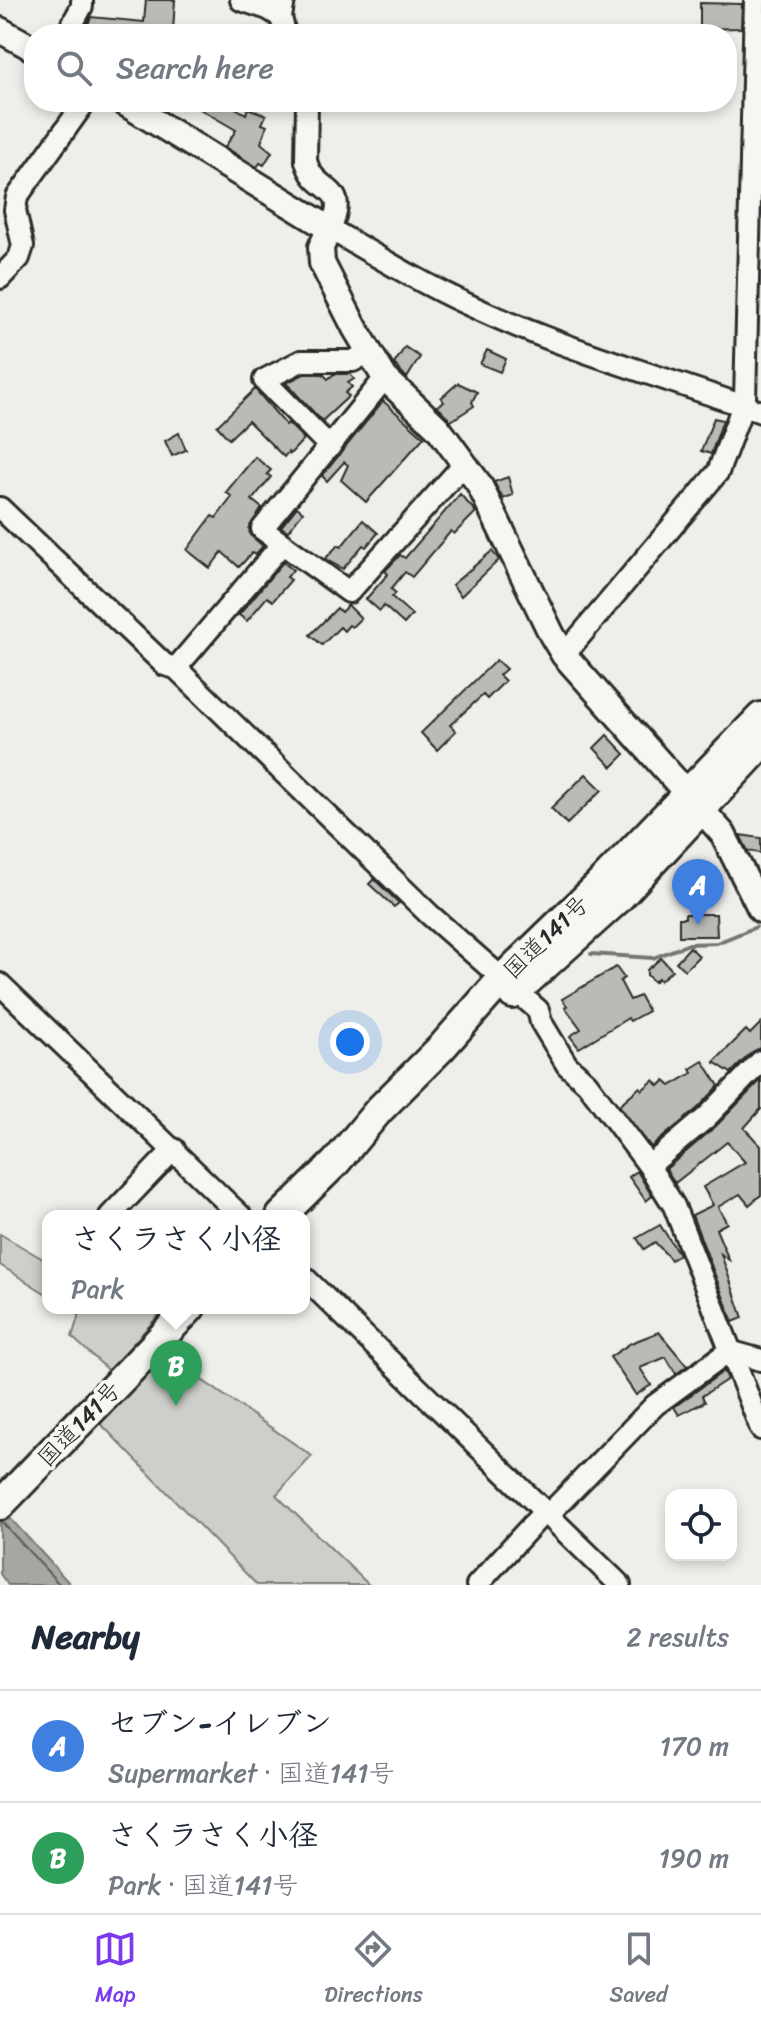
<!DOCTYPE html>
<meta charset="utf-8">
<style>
body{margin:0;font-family:Sriracha,"Klee One",sans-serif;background:#f6f6f7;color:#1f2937}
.controls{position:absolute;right:24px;bottom:24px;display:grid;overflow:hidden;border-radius:16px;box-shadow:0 4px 12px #0003}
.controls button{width:72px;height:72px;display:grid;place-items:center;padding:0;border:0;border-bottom:2px solid #e0e1e3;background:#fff;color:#1f2937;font:40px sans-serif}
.you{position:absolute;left:350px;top:1042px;width:28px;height:28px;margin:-20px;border:6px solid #fff;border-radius:50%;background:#1a73e8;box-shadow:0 0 0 12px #1a73e833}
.badge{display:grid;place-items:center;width:52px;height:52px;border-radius:50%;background:#7c3aed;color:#fff;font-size:26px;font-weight:700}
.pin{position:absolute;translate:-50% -66px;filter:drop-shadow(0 2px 4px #0008)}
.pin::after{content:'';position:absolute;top:42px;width:28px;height:24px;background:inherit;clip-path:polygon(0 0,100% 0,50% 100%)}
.popup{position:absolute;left:42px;top:1210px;width:268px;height:104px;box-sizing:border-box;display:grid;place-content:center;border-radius:16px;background:#fff;filter:drop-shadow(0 2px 6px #0005);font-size:26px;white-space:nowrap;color:#747a83}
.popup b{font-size:30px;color:#1f2937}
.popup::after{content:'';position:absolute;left:50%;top:100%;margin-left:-16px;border:16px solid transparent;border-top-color:#fff}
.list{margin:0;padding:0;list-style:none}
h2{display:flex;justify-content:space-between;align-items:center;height:104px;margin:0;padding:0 32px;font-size:34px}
h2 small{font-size:26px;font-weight:400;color:#747a83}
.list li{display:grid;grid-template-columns:52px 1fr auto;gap:24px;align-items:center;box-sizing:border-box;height:112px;padding:0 32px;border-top:2px solid #e0e1e3}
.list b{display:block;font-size:30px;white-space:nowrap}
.list p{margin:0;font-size:26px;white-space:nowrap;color:#747a83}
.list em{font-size:26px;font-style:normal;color:#747a83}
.icon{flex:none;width:44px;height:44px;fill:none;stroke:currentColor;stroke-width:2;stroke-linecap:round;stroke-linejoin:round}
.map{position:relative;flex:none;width:761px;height:1585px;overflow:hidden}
.search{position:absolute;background:#fff;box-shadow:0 4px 12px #0003;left:24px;right:24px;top:24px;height:88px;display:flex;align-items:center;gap:20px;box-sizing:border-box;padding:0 28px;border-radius:32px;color:#747a83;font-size:30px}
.sheet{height:328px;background:#fff}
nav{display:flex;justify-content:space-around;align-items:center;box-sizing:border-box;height:112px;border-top:2px solid #e0e1e3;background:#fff;font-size:22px;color:#747a83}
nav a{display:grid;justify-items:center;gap:4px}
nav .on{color:#7c3aed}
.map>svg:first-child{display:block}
.green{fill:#cececa;stroke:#7c7c7a;stroke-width:2}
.water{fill:#a6a6a3;stroke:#757573;stroke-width:2}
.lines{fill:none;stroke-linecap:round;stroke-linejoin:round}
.shore{stroke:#5c5c5b;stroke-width:2}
.stream{stroke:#757573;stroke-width:4}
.building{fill:#babab7;stroke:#2b2b2b;stroke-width:2}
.minor-casing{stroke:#2b2b2b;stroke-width:26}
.major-casing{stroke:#2b2b2b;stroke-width:30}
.highway-casing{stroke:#2b2b2b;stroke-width:34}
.minor{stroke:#f6f6f2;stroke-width:20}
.major{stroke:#f6f6f2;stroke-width:24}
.highway{stroke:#f6f6f2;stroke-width:28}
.labels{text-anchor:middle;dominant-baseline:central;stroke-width:7;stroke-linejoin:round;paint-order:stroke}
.street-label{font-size:24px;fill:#2b2b2b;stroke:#f6f6f2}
</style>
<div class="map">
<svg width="761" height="1585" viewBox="0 0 761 1585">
<rect width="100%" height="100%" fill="#eeeeea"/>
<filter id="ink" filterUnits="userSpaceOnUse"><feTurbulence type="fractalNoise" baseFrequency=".0125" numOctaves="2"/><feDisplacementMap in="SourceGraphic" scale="16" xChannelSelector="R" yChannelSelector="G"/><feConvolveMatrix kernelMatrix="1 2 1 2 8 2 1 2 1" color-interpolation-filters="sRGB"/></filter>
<g filter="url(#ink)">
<g class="green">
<polygon points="0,1234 48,1262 48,1295 0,1265"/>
<polygon points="69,1308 165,1308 125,1353 165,1385 183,1367 312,1456 276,1495 369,1585 257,1585 99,1422 130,1390 72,1337 79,1314"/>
</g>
<polygon class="water" points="0,1507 71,1585 8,1585 0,1574"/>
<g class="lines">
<polyline class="shore" points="1,1521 60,1585"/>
<polyline class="stream" points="591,954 653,958 689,944 717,943 756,927"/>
</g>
<g class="building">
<polygon points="146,0 175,0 173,31 170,31 169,34 84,34 91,17 144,22"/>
<polygon points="700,3 742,4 741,28 700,29"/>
<polygon points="188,102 225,102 246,114 248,108 266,115 262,124 267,126 261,143 272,152 264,165 260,163 257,167 225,147 236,130"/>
<polygon points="405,347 420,357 407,378 394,364"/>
<polygon points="487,350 506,359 500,372 480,364"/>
<polygon points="304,374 323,374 328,379 334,374 350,374 354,379 348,383 352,387 345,393 349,396 322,421 286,383"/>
<polygon points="458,383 477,392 472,402 474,406 451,421 437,406 444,402 441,398"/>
<polygon points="255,389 286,425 288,423 304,439 290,454 288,452 284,457 248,421 229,439 217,426"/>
<polygon points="383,401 424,437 366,502 341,480 348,465 344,462 327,481 322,476"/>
<polygon points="714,418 723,420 711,454 701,451"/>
<polygon points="179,433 186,450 172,456 165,441"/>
<polygon points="255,457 271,470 267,474 271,477 252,500 262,508 249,528 250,535 263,546 255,555 252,553 239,567 222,552 210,568 187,550 212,516 216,518 232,497 226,492"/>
<polygon points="508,477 513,495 503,499 494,482"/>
<polygon points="460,494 476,512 454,534 451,531 412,577 405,572 391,589 396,593 392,597 412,615 404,624 384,606 380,611 366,599 388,574 385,571 400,555 405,558"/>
<polygon points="297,507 303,512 288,531 281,527"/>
<polygon points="363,520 378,533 366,547 363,545 343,569 325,559 338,545 341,547"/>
<polygon points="492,551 499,560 461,596 452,585"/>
<polygon points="283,562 293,570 287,577 291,580 273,601 267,597 247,621 239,615"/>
<polygon points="348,605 361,618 352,627 349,625 344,631 340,627 322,645 310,635 337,608 341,612"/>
<polygon points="496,660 506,669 499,675 505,681 487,699 483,695 450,725 456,731 437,750 421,733"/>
<polygon points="607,735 625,754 612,767 594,748"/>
<polygon points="586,774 602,790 567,824 551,808"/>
<polygon points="740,835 761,838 761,853 748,851"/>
<polygon points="374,879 399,903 394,907 369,884"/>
<polygon points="685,914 716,914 717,936 679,936 679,918 685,918"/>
<polygon points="690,947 699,956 685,970 676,962"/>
<polygon points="661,958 672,970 660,981 658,978 654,982 647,975 647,970"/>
<polygon points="616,967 624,978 620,981 630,1000 640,996 648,1011 630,1021 628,1018 579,1048 570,1036 581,1029 565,1007 567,1006 562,999"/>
<polygon points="761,1023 761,1048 752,1052 731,1073 714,1062 746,1030 750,1034"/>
<polygon points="703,1061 719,1086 698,1108 651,1147 619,1105 640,1087 642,1090 654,1080 659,1086 665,1080 670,1086 692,1073 690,1069"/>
<polygon points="761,1080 761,1109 744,1128 761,1146 761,1195 749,1205 740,1194 718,1207 727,1223 716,1229 729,1260 721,1254 743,1318 733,1322 692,1215 713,1205 703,1187 745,1162 727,1142 675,1183 666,1169 716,1126"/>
<polygon points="637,1171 652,1196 646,1201 629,1177"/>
<polygon points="660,1225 679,1254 671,1260 655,1242 644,1249 637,1238"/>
<polygon points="659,1332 687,1366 676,1374 666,1357 640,1368 651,1385 636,1395 610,1357 631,1343"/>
<polygon points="724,1371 728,1379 702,1396 705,1402 679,1415 674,1407"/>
</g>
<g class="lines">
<g class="minor-casing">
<g id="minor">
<polyline points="241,0 268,9 281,17"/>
<polyline points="284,0 281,17 285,34"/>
<polyline points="67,34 82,6 82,0"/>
<path d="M307 102 306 161C315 196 352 182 330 229 375 255 421 283 469 305 562 349 664 377 761 412"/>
<polyline points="0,278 19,258 23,246 15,210 17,197 85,102"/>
<polyline points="385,378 262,529 349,592 465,463"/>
<polyline points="330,447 264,380 301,361 353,361 369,352"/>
<polyline points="0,508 165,665 176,668 430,915 538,1010 541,1022 567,1065 587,1083 649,1166 674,1206 761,1429"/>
<polyline points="564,655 718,472 745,400 755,0"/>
<polyline points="176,668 282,544"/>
<polyline points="0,984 241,1216"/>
<polyline points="649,1166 707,1117 761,1061"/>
<polyline points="110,1216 174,1149"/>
<polyline points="304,1277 620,1585"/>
<polyline points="548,1515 655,1405 729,1351 761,1360"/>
<polyline points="477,1585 544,1512"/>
</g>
</g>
<g class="major-casing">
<g id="major">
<polyline points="0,30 34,49"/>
<polyline points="123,102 330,229 321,247 322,263 355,328 385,378 438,428 479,484 552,635 564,655 723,834 761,910"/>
</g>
</g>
<g class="highway-casing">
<g id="highway">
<polyline points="513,994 617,900 761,745"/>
<polyline points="281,1216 336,1162 379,1110 442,1047 503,978 598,886 761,717"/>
<polyline points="0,1505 190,1308"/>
</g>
</g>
<use href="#minor" class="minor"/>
<use href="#major" class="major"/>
<use href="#highway" class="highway"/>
</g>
</g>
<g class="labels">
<g class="street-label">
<text transform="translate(546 937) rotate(-44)">国道141号</text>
<text transform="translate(79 1424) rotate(-46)">国道141号</text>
</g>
</g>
</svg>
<div class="controls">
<button><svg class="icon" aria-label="locate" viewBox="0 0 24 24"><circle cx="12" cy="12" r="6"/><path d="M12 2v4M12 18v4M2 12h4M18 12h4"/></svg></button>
</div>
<div class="you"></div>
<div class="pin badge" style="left:698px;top:925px;background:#3f7fe0">A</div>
<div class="pin badge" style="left:176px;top:1406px;background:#2e9e5b">B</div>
<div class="popup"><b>さくラさく小径</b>Park</div>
<div class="search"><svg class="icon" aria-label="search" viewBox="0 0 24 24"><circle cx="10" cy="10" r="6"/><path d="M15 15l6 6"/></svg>Search here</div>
</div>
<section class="sheet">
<h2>Nearby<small>2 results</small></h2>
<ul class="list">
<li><span class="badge" style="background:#3f7fe0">A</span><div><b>セブン-イレブン</b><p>Supermarket · 国道141号</p></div><em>170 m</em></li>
<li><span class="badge" style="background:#2e9e5b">B</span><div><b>さくラさく小径</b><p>Park · 国道141号</p></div><em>190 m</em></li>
</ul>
</section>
<nav>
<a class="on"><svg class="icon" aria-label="map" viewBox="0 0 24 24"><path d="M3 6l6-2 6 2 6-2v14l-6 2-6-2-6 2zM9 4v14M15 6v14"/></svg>Map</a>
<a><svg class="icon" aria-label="directions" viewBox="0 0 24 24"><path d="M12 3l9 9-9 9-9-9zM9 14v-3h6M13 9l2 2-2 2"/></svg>Directions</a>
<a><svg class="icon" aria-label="saved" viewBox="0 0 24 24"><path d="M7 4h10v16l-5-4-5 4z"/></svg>Saved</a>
</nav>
